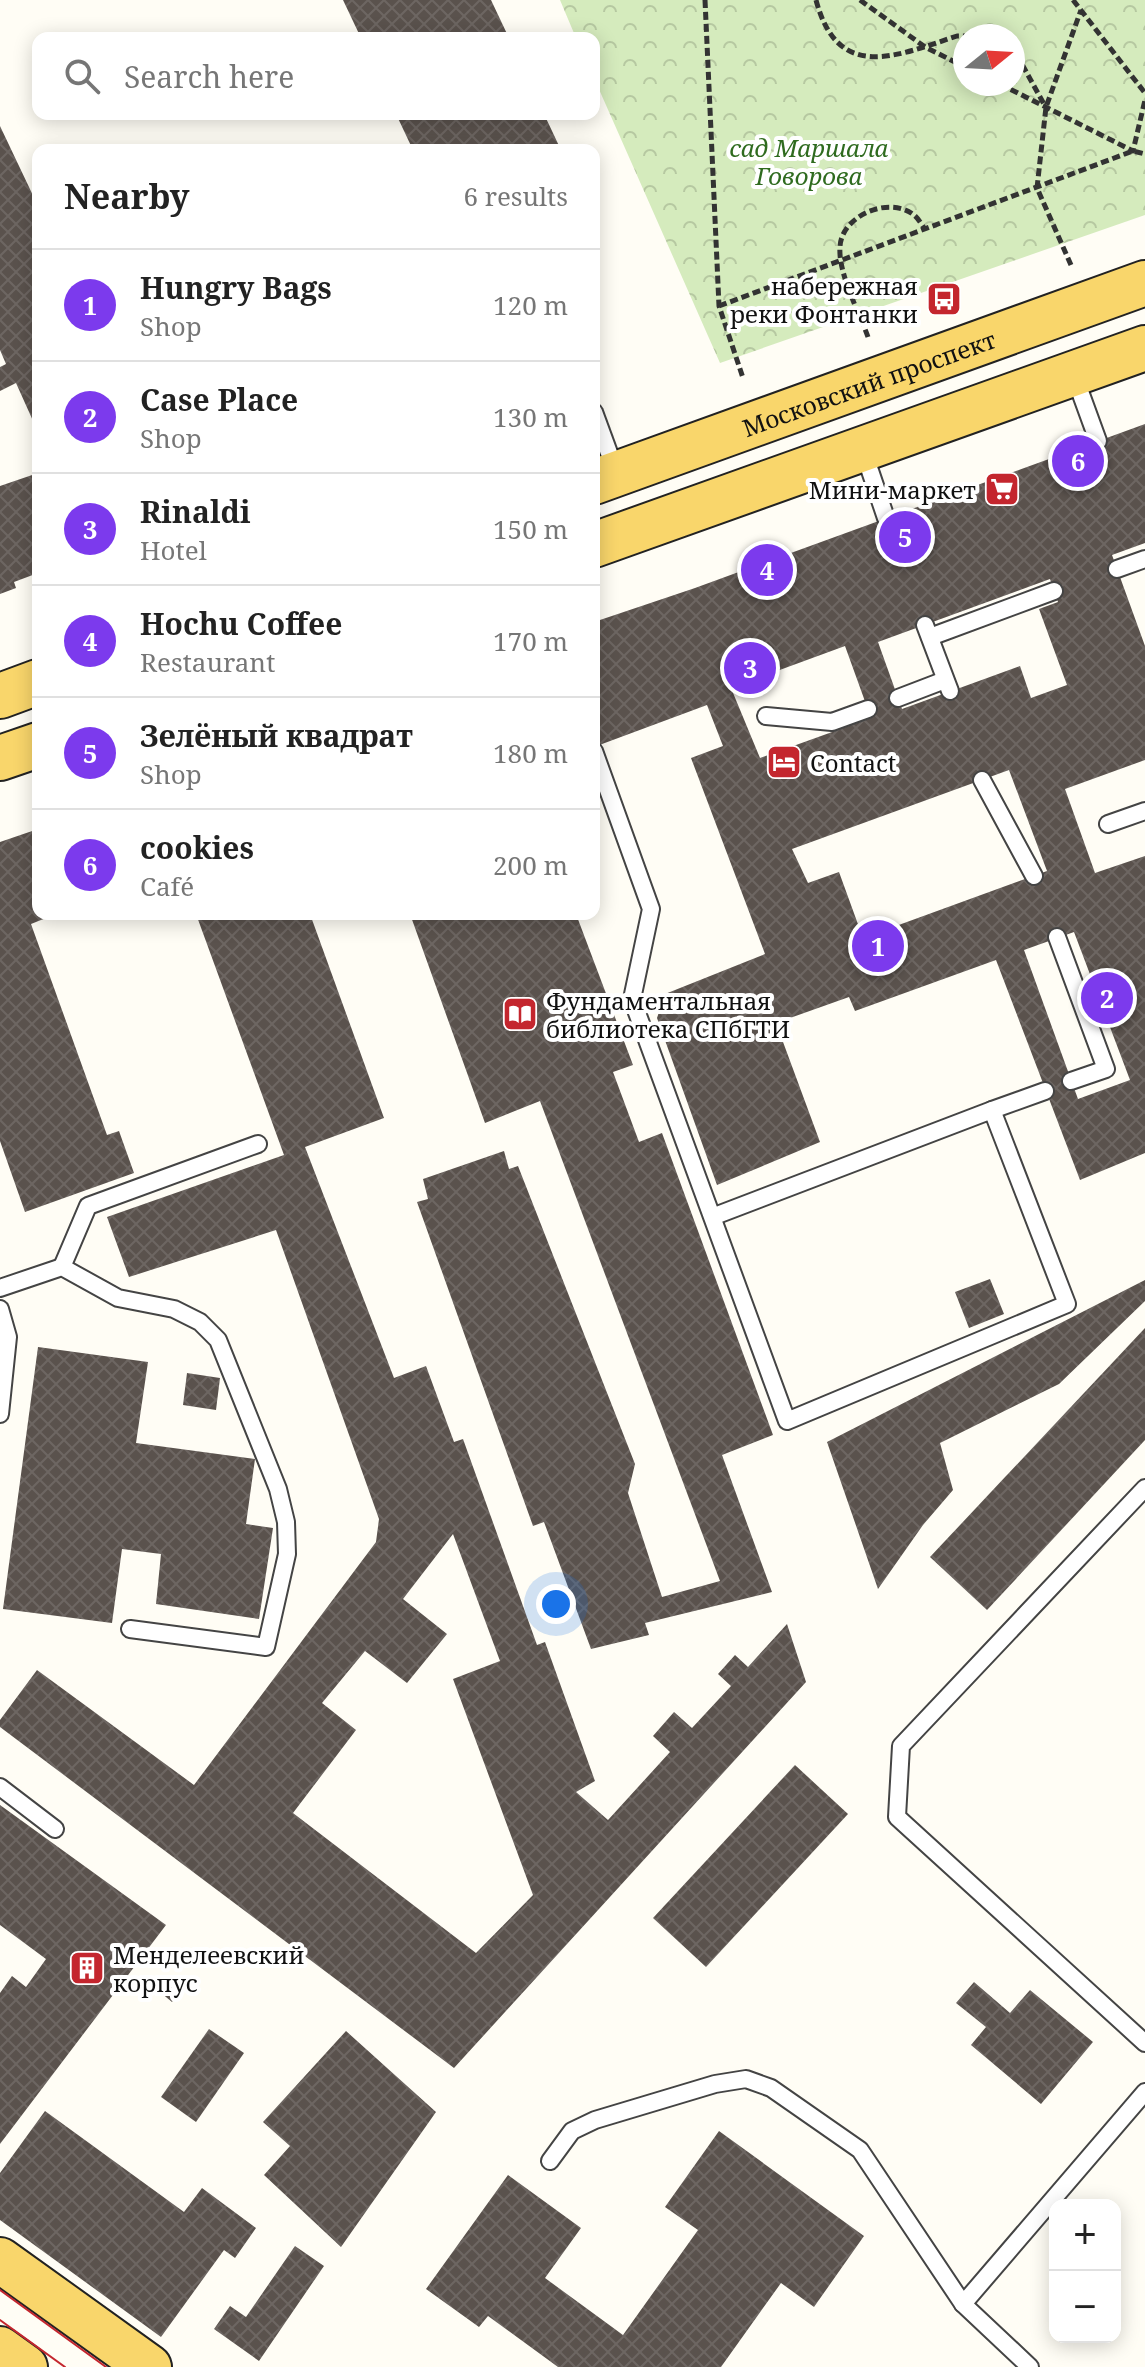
<!DOCTYPE html>
<meta charset="utf-8">
<style>
body{margin:0;font-family:"Noto Serif",serif;background:#f2f2f2;color:#222}
.controls{position:absolute;right:24px;bottom:24px;display:grid;overflow:hidden;border-radius:16px;box-shadow:0 4px 20px #0003}
.controls button{width:72px;height:72px;display:grid;place-items:center;padding:0;border:0;border-bottom:2px solid #e0e0e0;background:#fff;color:#222;font:40px sans-serif}
.compass{position:absolute;left:953px;top:24px;width:72px;height:72px;border-radius:50%;background:#fff;box-shadow:0 4px 20px #0003;rotate:72deg}
.you{position:absolute;left:556px;top:1604px;width:28px;height:28px;margin:-20px;border:6px solid #fff;border-radius:50%;background:#1a73e8;box-shadow:0 0 0 12px #1a73e833}
.badge{display:grid;place-items:center;width:52px;height:52px;border-radius:50%;background:#7c3aed;color:#fff;font-size:26px;font-weight:700}
.pin{position:absolute;translate:-50% -50%;border:4px solid #fff;box-shadow:0 2px 8px #0006}
.list{margin:0;padding:0;list-style:none}
h2{display:flex;justify-content:space-between;align-items:center;height:104px;margin:0;padding:0 32px;font-size:34px}
h2 small{font-size:26px;font-weight:400;color:#767676}
.list li{display:grid;grid-template-columns:52px 1fr auto;gap:24px;align-items:center;box-sizing:border-box;height:112px;padding:0 32px;border-top:2px solid #e0e0e0}
.list b{display:block;font-size:30px;white-space:nowrap}
.list p{margin:0;font-size:26px;white-space:nowrap;color:#767676}
.list em{font-size:26px;font-style:normal;color:#767676}
.icon{flex:none;width:44px;height:44px;fill:none;stroke:currentColor;stroke-width:2;stroke-linecap:round;stroke-linejoin:round}
.map{position:relative;flex:none;width:1145px;height:2367px;overflow:hidden}
.search{position:absolute;background:#fff;box-shadow:0 4px 20px #0003;left:32px;top:32px;width:568px;height:88px;display:flex;align-items:center;gap:20px;box-sizing:border-box;padding:0 28px;border-radius:16px;color:#767676;font-size:30px}
.panel{position:absolute;background:#fff;box-shadow:0 4px 20px #0003;left:32px;top:144px;width:568px;height:776px;border-radius:16px}
.map>svg:first-child{display:block}
.park{fill:url(#park-crowns);fill-rule:evenodd}
.building{fill:url(#building-cross-hatch);fill-rule:evenodd}
.lines{fill:none;stroke-linecap:round;stroke-linejoin:round}
.lane-casing{stroke:#444;stroke-width:20}
.primary-casing{stroke:#222;stroke-width:48}
.path{stroke:#333;stroke-width:5;stroke-dasharray:8 4;stroke-linecap:butt}
.lane{stroke:#fff;stroke-width:16}
.primary{stroke:#f9d66b;stroke-width:44}
.tram{stroke:#c4262e;stroke-width:2}
.labels{text-anchor:middle;dominant-baseline:central;stroke-width:8;stroke-linejoin:round;paint-order:stroke}
.park-label{font-size:24px;font-style:italic;fill:#2f6b1f;stroke:#fff}
.poi-label{font-size:24px;fill:#111;stroke:#fff;text-anchor:start}
.street-label{font-size:24px;fill:#111;stroke:#fff}
</style>
<div class="map">
<svg width="1145" height="2367" viewBox="0 0 1145 2367">
<defs>
<pattern id="park-crowns" width="20" height="18" patternUnits="userSpaceOnUse" patternTransform="scale(2)"><rect width="20" height="18" fill="#d5ebbd"/><path d="M2 6a3 3 0 1 1 6 0M12 15a3 3 0 1 1 6 0" fill="none" stroke="#b6c8a1"/></pattern>
<pattern id="building-cross-hatch" width="8" height="8" patternUnits="userSpaceOnUse" patternTransform="scale(2)"><rect width="8" height="8" fill="#5a524d"/><path d="M0 0l8 8M0 8l8-8" fill="none" stroke="#6d6662"/></pattern>
</defs>
<rect width="100%" height="100%" fill="#fffdf5"/>
<path class="park" d="M560 0H1145V215L720 363 594 78V38H576ZM965 36H1013V84H965Z"/>
<g class="building">
<polygon points="343,0 491,0 509,38 361,38"/>
<polygon points="396,114 544,114 561,150 413,150"/>
<polygon points="0,126 38,206 38,432 16,383 0,391 0,367 6,364 0,350"/>
<path d="M1145 424V543L1112 555 1145 646V760L1065 789 1095 873 1145 856V1153L1080 1180 996 960 855 1011 849 997 776 1023 820 1142 717 1185 657 1018 665 994 765 954 691 758 723 746 707 705 594 747V622L695 588ZM1050 579 1058 602 1039 609 1067 685 1031 698 1020 666 902 709 878 642ZM845 646 871 718 760 758 731 688ZM1009 770 1047 871 863 938 839 872 808 883 792 849ZM1074 932 1130 1080 1078 1099 1024 950Z"/>
<polygon points="38,473 38,573 14,582 16,588 0,594 0,486"/>
<polygon points="38,829 38,914 56,914 31,924 107,1135 119,1131 134,1173 25,1212 0,1141 0,842"/>
<path d="M196 914H310L384 1118 305 1147 394 1378 426 1366 454 1442 463 1439 537 1645 545 1642 595 1781 576 1792 608 1820 670 1752 653 1736 674 1712 692 1728 731 1686 718 1674 735 1655 748 1667 787 1624 806 1682 454 2068 0 1727V1720L37 1670 194 1785 376 1542 379 1519 276 1230 129 1277 107 1217 284 1155ZM453 1534 500 1661 453 1679 533 1895 476 1953 293 1813 356 1730 322 1703 365 1651 407 1683 447 1634 403 1599Z"/>
<polygon points="410,914 576,914 633,1065 613,1072 639,1142 662,1133 773,1435 722,1455 772,1592 645,1623 649,1635 591,1649 544,1522 533,1526 417,1202 428,1199 423,1179 504,1151 509,1169 518,1166 635,1464 628,1493 662,1597 720,1581 540,1101 485,1123"/>
<polygon points="990,1279 1004,1314 969,1328 955,1292"/>
<polygon points="1145,1280 1145,1301 1059,1384 940,1443 953,1490 923,1525 878,1589 827,1442"/>
<polygon points="1145,1328 1145,1440 987,1610 930,1557"/>
<polygon points="38,1347 148,1362 136,1443 255,1459 246,1524 273,1528 259,1619 156,1604 161,1554 122,1549 112,1623 3,1609"/>
<polygon points="187,1373 220,1378 216,1410 183,1405"/>
<polygon points="795,1765 848,1814 706,1967 653,1918"/>
<polygon points="0,1805 166,1925 0,2144 0,1993 12,1976 26,1987 46,1959 0,1925"/>
<polygon points="171,1978 183,1987 172,2002 160,1992"/>
<polygon points="974,1982 1010,2013 1030,1990 1093,2042 1041,2104 971,2045 986,2027 956,2003"/>
<polygon points="209,2029 244,2053 196,2122 161,2097"/>
<polygon points="346,2031 436,2112 341,2247 264,2175 290,2146 263,2122"/>
<polygon points="45,2111 184,2212 202,2188 256,2228 235,2258 224,2250 161,2337 0,2220 0,2173"/>
<polygon points="719,2131 864,2236 814,2307 781,2283 721,2367 558,2367 488,2316 479,2327 426,2289 508,2175 581,2228 545,2278 623,2335 698,2230 665,2207"/>
<polygon points="295,2246 324,2266 259,2361 214,2329 230,2306 246,2317"/>
</g>
<g class="lines">
<g class="lane-casing">
<g id="lane">
<polyline points="1074,375 1098,441"/>
<polyline points="594,412 616,472"/>
<polyline points="863,450 886,518"/>
<polyline points="1117,569 1145,559"/>
<polyline points="925,625 950,691"/>
<polyline points="930,637 1054,591"/>
<polyline points="898,698 945,680"/>
<polyline points="766,716 832,722 868,709"/>
<polyline points="594,751 651,909 632,999 787,1421 1067,1304 992,1110 712,1217"/>
<polyline points="982,780 1034,876"/>
<polyline points="1108,824 1145,811"/>
<polyline points="1057,937 1106,1069 1071,1081"/>
<polyline points="992,1110 1045,1091"/>
<polyline points="62,1267 88,1206 258,1144"/>
<polyline points="0,1288 62,1267 118,1298 174,1309 200,1322 218,1340 278,1489 286,1522 287,1554 266,1647 130,1629"/>
<polyline points="0,1309 8,1337 0,1414"/>
<polyline points="1145,1488 901,1746 897,1817 1145,2043"/>
<polyline points="0,1787 55,1829"/>
<polyline points="550,2161 572,2131 595,2120 715,2084 746,2079 771,2088 860,2150 963,2304 1030,2367"/>
<polyline points="963,2304 1145,2092"/>
</g>
</g>
<g class="primary-casing">
<g id="primary">
<path id="s1" d="M594 482 1145 283"/>
<polyline points="594,545 1145,348"/>
<polyline points="0,696 38,682"/>
<polyline points="0,758 38,745"/>
<polyline points="0,2260 149,2367"/>
<polyline points="0,2349 25,2367"/>
</g>
</g>
<g class="path">
<polyline points="705,0 719,306 743,378"/>
<path d="M816 0C838 83 896 56 957 36H965"/>
<polyline points="860,0 925,47 965,67"/>
<polyline points="1073,0 1145,93"/>
<polyline points="1013,57 1023,66 1045,106"/>
<polyline points="1000,84 1133,151 1145,100"/>
<polyline points="1071,265 1037,188 1046,107 1081,10"/>
<polyline points="719,306 1133,151 1145,154"/>
<path d="M868 337C859 312 838 273 840 247 841 216 889 195 914 215 918 218 922 225 925 230"/>
</g>
<use href="#lane" class="lane"/>
<use href="#primary" class="primary"/>
<g class="tram">
<polyline points="0,2290 106,2367"/>
<polyline points="0,2320 65,2367"/>
</g>
</g>
<defs>
<g id="bus-square" transform="scale(1.8)"><rect x="-9" y="-9" width="18" height="18" rx="4" fill="#c4262e" stroke="#fff"/><path d="M-5-6H5V4H4V6H2V4H-2V6H-4V4H-5ZM-3.5-4V0h7V-4ZM-3.5 1.2v1.5H-2V1.2ZM2 1.2v1.5H3.5V1.2Z" fill="#fff"/></g>
<g id="supermarket-square" transform="scale(1.8)"><rect x="-9" y="-9" width="18" height="18" rx="4" fill="#c4262e" stroke="#fff"/><path d="M-6-5.5h2.5l.6 2H6L4.5 2H-2.5L-4.4-4H-6ZM-1.5 3.2a1.3 1.3 0 1 0 .1 0ZM3 3.2a1.3 1.3 0 1 0 .1 0Z" fill="#fff"/></g>
<g id="hotel-square" transform="scale(1.8)"><rect x="-9" y="-9" width="18" height="18" rx="4" fill="#c4262e" stroke="#fff"/><path d="M-6-4.5h1.5V1H6V5H4.5V3h-9V5H-6ZM-4 0a1.8 1.8 0 1 1 3.6 0ZM.5 0V-2.5h3Q6-2.5 6 0Z" fill="#fff"/></g>
<g id="library-square" transform="scale(1.8)"><rect x="-9" y="-9" width="18" height="18" rx="4" fill="#c4262e" stroke="#fff"/><path d="M-6-4Q-3-5.5-.7-3.5V5Q-3 3-6 4ZM6-4Q3-5.5 .7-3.5V5Q3 3 6 4Z" fill="#fff"/></g>
<g id="building-square" transform="scale(1.8)"><rect x="-9" y="-9" width="18" height="18" rx="4" fill="#c4262e" stroke="#fff"/><path d="M-4-6H4V6H1V3H-1V6H-4ZM-2.5-4.3h1.7v1.8h-1.7ZM.8-4.3h1.7v1.8H.8ZM-2.5-1h1.7V.8h-1.7ZM.8-1h1.7V.8H.8Z" fill="#fff"/></g>
</defs>
<g fill-rule="evenodd">
<use href="#bus-square" x="944" y="299"/>
<use href="#supermarket-square" x="1002" y="489"/>
<use href="#hotel-square" x="784" y="762"/>
<use href="#library-square" x="520" y="1014"/>
<use href="#building-square" x="87" y="1968"/>
</g>
<g class="labels">
<g class="park-label">
<text x="809" y="147">сад Маршала<tspan x="809" dy="28">Говорова</tspan></text>
</g>
<g class="poi-label">
<text x="918" y="285" text-anchor="end">набережная<tspan x="918" dy="28">реки Фонтанки</tspan></text>
<text x="976" y="489" text-anchor="end">Мини-маркет</text>
<text x="810" y="762">Contact</text>
<text x="546" y="1000">Фундаментальная<tspan x="546" dy="28">библиотека СПбГТИ</tspan></text>
<text x="113" y="1954">Менделеевский<tspan x="113" dy="28">корпус</tspan></text>
</g>
<g class="street-label">
<text stroke="none"><textPath href="#s1" startOffset="292">Московский проспект</textPath></text>
</g>
</g>
</svg>
<div class="controls">
<button>+</button>
<button>−</button>
</div>
<svg class="compass" viewBox="-18 -18 36 36"><path d="M0-13l5 13h-10z" fill="#e53935"/><path d="M0 13l5-13h-10z" fill="#767676"/></svg>
<div class="you"></div>
<div class="pin badge" style="left:878px;top:946px">1</div>
<div class="pin badge" style="left:1107px;top:998px">2</div>
<div class="pin badge" style="left:750px;top:668px">3</div>
<div class="pin badge" style="left:767px;top:570px">4</div>
<div class="pin badge" style="left:905px;top:537px">5</div>
<div class="pin badge" style="left:1078px;top:461px">6</div>
<div class="search"><svg class="icon" aria-label="search" viewBox="0 0 24 24"><circle cx="10" cy="10" r="6"/><path d="M15 15l6 6"/></svg>Search here</div>
<section class="panel">
<h2>Nearby<small>6 results</small></h2>
<ul class="list">
<li><span class="badge">1</span><div><b>Hungry Bags</b><p>Shop</p></div><em>120 m</em></li>
<li><span class="badge">2</span><div><b>Case Place</b><p>Shop</p></div><em>130 m</em></li>
<li><span class="badge">3</span><div><b>Rinaldi</b><p>Hotel</p></div><em>150 m</em></li>
<li><span class="badge">4</span><div><b>Hochu Coffee</b><p>Restaurant</p></div><em>170 m</em></li>
<li><span class="badge">5</span><div><b>Зелёный квадрат</b><p>Shop</p></div><em>180 m</em></li>
<li><span class="badge">6</span><div><b>cookies</b><p>Café</p></div><em>200 m</em></li>
</ul>
</section>
</div>
